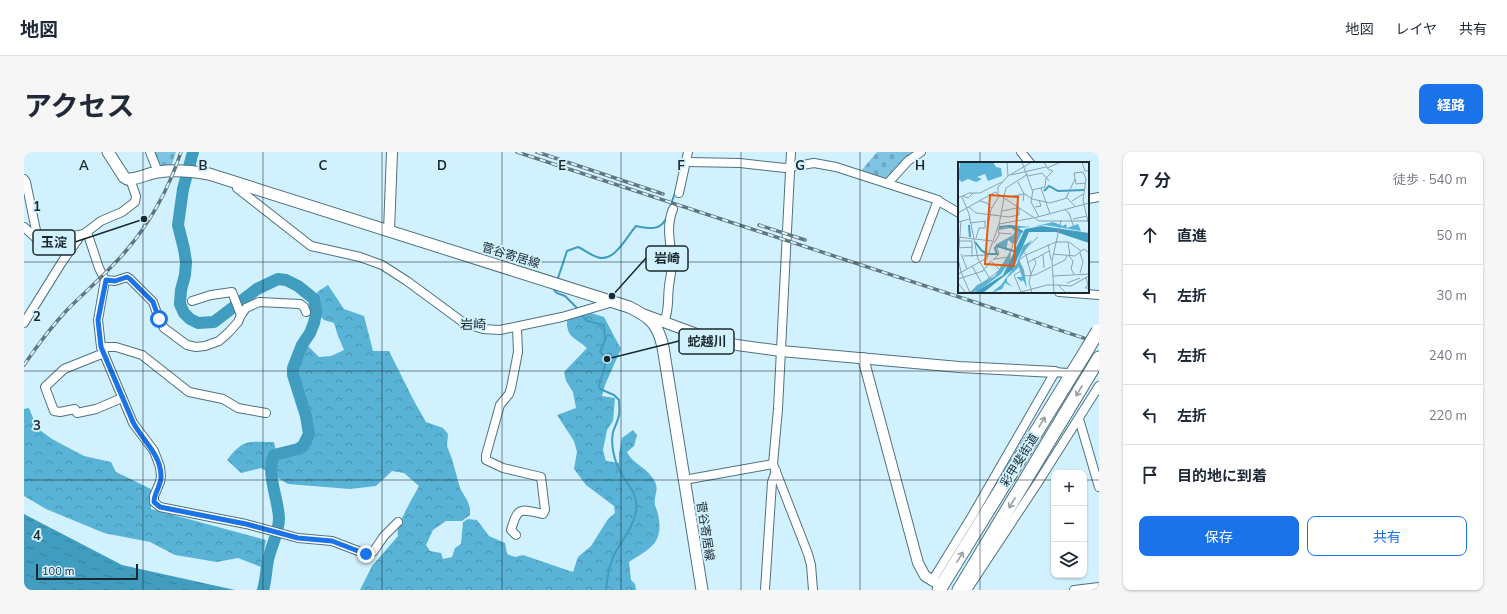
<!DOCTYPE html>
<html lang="ja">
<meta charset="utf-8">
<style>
body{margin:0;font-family:Mulish,"Noto Sans JP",sans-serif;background:#f6f6f7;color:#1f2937}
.controls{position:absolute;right:12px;bottom:12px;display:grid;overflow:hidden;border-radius:8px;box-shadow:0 1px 3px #0004}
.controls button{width:36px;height:36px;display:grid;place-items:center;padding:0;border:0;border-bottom:1px solid #e0e1e3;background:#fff;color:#1f2937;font:20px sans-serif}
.scale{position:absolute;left:12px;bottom:10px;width:102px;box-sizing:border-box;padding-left:4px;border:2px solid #1a292f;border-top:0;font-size:11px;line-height:14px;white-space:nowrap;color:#1a292f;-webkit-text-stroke:3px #d2f1ff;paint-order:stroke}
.stop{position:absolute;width:12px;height:12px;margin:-9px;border:3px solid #1a73e8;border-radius:50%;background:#fff}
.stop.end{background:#1a73e8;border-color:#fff;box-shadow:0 1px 4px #0008}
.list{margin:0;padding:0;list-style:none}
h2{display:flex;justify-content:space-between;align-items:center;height:52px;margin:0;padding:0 16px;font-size:17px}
h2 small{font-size:13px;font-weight:400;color:#747a83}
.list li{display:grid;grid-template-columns:26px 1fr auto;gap:12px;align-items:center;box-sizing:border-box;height:60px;padding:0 16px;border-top:1px solid #e0e1e3}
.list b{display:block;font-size:15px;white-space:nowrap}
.list em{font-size:13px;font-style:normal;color:#747a83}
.actions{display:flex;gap:8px;padding:12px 16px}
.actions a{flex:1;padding:9px 0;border:1px solid #1a73e8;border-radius:8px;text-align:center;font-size:14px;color:#1a73e8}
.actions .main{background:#1a73e8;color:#fff}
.icon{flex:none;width:22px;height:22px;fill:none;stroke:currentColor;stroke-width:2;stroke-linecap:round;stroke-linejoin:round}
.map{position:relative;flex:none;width:1075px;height:438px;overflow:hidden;border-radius:8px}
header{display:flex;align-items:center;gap:24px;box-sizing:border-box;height:56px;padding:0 20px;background:#fff;border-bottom:1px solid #e0e1e3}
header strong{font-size:19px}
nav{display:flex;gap:22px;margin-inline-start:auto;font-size:14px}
.intro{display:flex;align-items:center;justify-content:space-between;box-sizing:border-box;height:96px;padding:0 24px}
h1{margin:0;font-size:28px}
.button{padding:10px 18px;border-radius:8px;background:#1a73e8;color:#fff;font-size:14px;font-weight:700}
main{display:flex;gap:24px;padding:0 24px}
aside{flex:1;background:#fff;border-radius:8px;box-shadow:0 1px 3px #0004}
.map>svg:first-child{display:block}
.forest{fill:url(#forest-crowns)}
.cemetery{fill:url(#cemetery-stones)}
.water{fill:url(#water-ripples)}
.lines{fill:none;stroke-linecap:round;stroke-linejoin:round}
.stream{stroke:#409dc0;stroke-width:2}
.river{stroke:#409dc0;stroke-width:12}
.minor-casing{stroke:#4f7281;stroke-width:10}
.tertiary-casing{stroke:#4f7281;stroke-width:12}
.secondary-casing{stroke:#4f7281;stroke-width:13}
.trunk-casing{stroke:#4f7281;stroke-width:15}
.minor{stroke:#fff;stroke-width:8}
.tertiary{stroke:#fff;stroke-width:10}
.secondary{stroke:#fff;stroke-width:11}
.trunk{stroke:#fff;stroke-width:13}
.rail-casing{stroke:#61767f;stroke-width:3.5}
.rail{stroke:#d2f1ff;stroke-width:2;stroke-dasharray:6;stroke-linecap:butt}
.trunk-bridge-casing{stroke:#4f7281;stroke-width:15;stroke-linecap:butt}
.trunk-bridge{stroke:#fff;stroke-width:13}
.oneway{stroke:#989fa1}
.route{stroke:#1a73e8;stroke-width:5}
.grid{fill:none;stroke:#1a292f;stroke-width:1;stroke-opacity:0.55}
.labels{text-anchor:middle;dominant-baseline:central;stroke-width:4;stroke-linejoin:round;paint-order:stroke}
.street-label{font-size:12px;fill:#1a292f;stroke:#d2f1ff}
.neighbourhood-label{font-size:13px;fill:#1a292f;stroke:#d2f1ff}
.inset-river{fill:none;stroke:#409dc0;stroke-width:2}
.inset-road{fill:none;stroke:#88a1ac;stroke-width:1}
.view{fill:#e8590c;fill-opacity:0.15;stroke:#e8590c;stroke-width:2}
.inset-edge{fill:none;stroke:#1a292f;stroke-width:2}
.grid-label{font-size:13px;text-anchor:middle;font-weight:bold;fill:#1a292f;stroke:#d2f1ff;stroke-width:4;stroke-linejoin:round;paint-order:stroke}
.leader{fill:none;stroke:#1a292f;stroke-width:1.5}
.callout-dot{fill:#1a292f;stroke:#d2f1ff;stroke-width:1.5}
.callout{fill:#d2f1ff;stroke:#1a292f;stroke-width:1.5}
.callout-label{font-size:13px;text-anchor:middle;font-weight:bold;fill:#1a292f}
</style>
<header>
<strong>地図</strong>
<nav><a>地図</a><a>レイヤ</a><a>共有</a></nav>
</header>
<div class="intro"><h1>アクセス</h1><a class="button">経路</a></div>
<main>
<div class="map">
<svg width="1075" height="438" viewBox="0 0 1075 438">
<defs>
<pattern id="forest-crowns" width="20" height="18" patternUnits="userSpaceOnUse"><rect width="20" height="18" fill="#58b3d7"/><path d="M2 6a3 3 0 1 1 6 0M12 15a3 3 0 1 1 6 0" fill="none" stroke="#4892af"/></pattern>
<pattern id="cemetery-stones" width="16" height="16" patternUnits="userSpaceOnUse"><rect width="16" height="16" fill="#7ec4e2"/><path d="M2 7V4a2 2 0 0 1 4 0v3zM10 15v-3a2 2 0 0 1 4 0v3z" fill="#6ca8c2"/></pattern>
<pattern id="water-ripples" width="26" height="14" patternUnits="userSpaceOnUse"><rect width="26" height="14" fill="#409dc0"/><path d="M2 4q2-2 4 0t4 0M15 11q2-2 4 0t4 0" fill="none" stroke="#35809c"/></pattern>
</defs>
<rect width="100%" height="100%" fill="#d2f1ff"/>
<g class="forest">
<path d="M304 133 320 157 340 164 349 199H365L390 249 402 270 419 276 424 282 423 294 428 307 436 336 444 350 446 357V363L438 369H422L409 378 402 393 406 399 417 401 419 407 428 405 431 396 437 392 439 370 444 367 453 368 465 384 481 391 483 402 491 405 499 403 549 420 554 405 567 394 584 367 591 361 590 354 562 333 550 317 553 300 550 289 533 263 552 256 549 240 542 229 540 220 563 196C551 185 542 186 543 167L567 161 580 165 597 197 581 233 578 244 591 246 589 269 583 278 579 298 582 309 595 311V301L598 286 609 278 613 283 610 294 603 300C608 311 620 314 627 324 638 337 629 341 631 353 632 356 633 359 634 362 640 391 627 396 605 410L607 428 611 432 612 438H336L348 414 374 384C371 374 390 344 395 334L380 321 368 319 352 334 326 337 264 332 237 316 217 321 203 308C220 286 224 290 250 290L252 299C264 301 281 302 286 287 288 282 286 277 289 271L271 223 274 207 282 192 295 205 307 204 320 198 314 184 310 171 300 168 297 165 293 140Z"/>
<polygon points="5,256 13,276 28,287 60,304 87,310 92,320 127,337 127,357 242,388 237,415 214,406 193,410 151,403 126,390 80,381 22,357 0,344 0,257"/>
</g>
<g class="cemetery">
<polygon points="130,0 152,0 147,15 135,16"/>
<polygon points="853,0 892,0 863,29 836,20"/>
</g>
<polygon class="water" points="0,362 98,413 211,438 0,438"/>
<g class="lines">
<g class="stream">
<polyline points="646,55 652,38"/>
<path d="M533 129 543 99 554 95C561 98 566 103 573 105 590 112 603 84 612 74 625 77 637 79 643 65"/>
<polyline points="531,135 530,138 533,141 541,144 555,158"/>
<path d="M557 162 563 169 580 173 581 188 576 200 583 207 575 233 576 237 590 243 595 248C595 253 596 258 595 263 594 269 591 274 589 280 587 290 589 301 592 310 597 328 616 339 612 359 609 376 598 388 590 403 585 414 583 426 582 438"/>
</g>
<path class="river" d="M169 0 159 37 154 73 160 97 162 110 161 123 157 138 156 152 160 161 166 167 174 171 190 170 233 137 254 127 262 128 274 134 290 147 292 161 290 171 286 181 278 193 269 216V223L282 264 285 282 279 294 274 297 250 303C242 323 254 345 255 366 255 381 247 394 244 408 242 418 242 428 239 438"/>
<g class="minor-casing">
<g id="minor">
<polyline points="126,0 134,20"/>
<polyline points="767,0 754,257 749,312 784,402 787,413 789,438"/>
<polyline points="997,0 1006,11"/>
<polyline points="663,10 716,11 761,16 790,11 812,15 911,47 935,61"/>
<polyline points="0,27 2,30 14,88"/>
<polyline points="864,31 884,9 897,0"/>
<polyline points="215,32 213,36 287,94 336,105 358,113 383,129 440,171 459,177 476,178 538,165 589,150"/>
<polyline points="655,41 664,0"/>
<polyline points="1064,47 1075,45"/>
<polyline points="0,75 14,88 18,90 60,82 77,69 98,60 111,50 112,44 106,27"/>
<polyline points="63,80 75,116 81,128 74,168 77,195 109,271 130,299 136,315 137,324 136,330 130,344 130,350 136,355 222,372 274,386 308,389 342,402 349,400 360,384 374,370"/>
<polyline points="892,106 914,48"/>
<polyline points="81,128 91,129 103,125 106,127 129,150 135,167 140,176 163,193 172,195 181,194 195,189 205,180 214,170 217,163 222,156 235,150 276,152 280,155 282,160"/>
<polyline points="1035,140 1075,143"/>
<polyline points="168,149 187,143 208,140 217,163"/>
<polyline points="0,171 38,110 57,83"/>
<path d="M640 171C646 154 643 150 645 134 646 125 649 115 648 106 646 89 642 74 649 57"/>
<polyline points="77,195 92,195 118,203 165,240 199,247 214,256 242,261"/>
<polyline points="80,201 40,217 21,235 30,259 36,260 51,257 53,261 72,257 98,246"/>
<polyline points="1055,267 1075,335"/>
<polyline points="660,328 749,312"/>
<path d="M492 383 487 378C494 354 496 357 519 362L521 358 517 325 479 316 462 308V303L476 253 485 242 487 236 494 200 493 176"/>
<polyline points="908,429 948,364 1031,220 1043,221"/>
<polyline points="741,438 748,330 752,319"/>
<polyline points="943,438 1013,332 1075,234"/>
<polyline points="1050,438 1075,435"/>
</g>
</g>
<g class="tertiary-casing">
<g id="tertiary">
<polyline points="365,79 368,0"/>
<polyline points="621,163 686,187 713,193 757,199 935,215 1031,220"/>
<polyline points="839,206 894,411 901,424 918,434"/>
</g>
</g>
<g class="secondary-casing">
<path id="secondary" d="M84 0 100 25 103 27C113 28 124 21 134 20 151 17 168 19 185 22L605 155C626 165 634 172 639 195L678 438"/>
</g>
<g class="trunk-casing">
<g id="trunk">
<polyline points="915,438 1064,196"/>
<polyline points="935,438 1075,206"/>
</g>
</g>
<use href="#minor" class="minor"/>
<use href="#tertiary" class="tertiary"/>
<use href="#secondary" class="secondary"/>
<use href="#trunk" class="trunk"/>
<g class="rail-casing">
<g id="rail">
<polyline points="493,0 1075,191"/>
<polyline points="513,0 639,42"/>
<polyline points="735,73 781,88"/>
<path d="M0 213C13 194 27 175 43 158 62 139 83 121 101 100 126 71 145 36 157 0"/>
</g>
</g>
<use href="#rail" class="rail"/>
<g class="trunk-bridge-casing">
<polyline id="trunk-bridge" points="1064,196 1074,179"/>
</g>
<use href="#trunk-bridge" class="trunk-bridge"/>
</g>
<defs><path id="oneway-shaft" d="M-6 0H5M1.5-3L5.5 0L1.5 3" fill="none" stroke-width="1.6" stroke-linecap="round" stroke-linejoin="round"/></defs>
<g class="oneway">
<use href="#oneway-shaft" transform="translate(1055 239) rotate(121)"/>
<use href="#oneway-shaft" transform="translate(1018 270) rotate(-58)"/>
<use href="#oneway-shaft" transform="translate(988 351) rotate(121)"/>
<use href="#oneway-shaft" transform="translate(936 405) rotate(-58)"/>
</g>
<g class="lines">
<path class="route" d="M135 167 129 150 106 127 103 125 91 129 82 128 74 168 77 195 109 270C118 288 136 301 137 323 138 333 130 340 130 350L136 355 222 372 274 386 308 389 342 402"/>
</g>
<path class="grid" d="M119 0V438M239 0V438M358 0V438M478 0V438M597 0V438M717 0V438M836 0V438M956 0V11M0 110H935M1064 110H1075M956 140V438M0 219H1075M0 328H1030M1060 328H1075"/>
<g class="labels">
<g class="street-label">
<text transform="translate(487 103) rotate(17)">菅谷寄居線</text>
<text transform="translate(995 308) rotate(-58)">彩甲斐街道</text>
<text transform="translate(682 379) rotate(81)">菅谷寄居線</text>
</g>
<g class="neighbourhood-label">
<text x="449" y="172">岩崎</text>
</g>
</g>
<g transform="translate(934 10)">
<rect width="131" height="131" fill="#d2f1ff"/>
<path d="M2 0H35L38 5 43 6 44 14 30 19 27 12 19 15 24 17 18 20 10 17 4 20 0 17ZM95 60 105 64 108 62 109 66 120 62 123 69 87 63 74 65ZM52 63 73 65 61 66 64 70 58 83 50 78 48 90 47 85 37 83 55 73 57 69 53 66 41 68V65L50 66 48 64ZM74 78 61 98 66 108 69 126 65 118 61 121 63 119 58 115H64L61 105 49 116V120L55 125 47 121 44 127 33 131 43 123 59 101 65 84ZM53 88 52 99 43 112 20 129 12 131 19 123 37 114Z" fill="#58b3d7"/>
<path d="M84 64 131 71V81L98 70H71L55 107 25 131H16L45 113 67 67Z" fill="#409dc0"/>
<path class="inset-river" d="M86 29 91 24 100 29 126 28M11 63 12 75M41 65 53 64 65 70M17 80 24 89 30 92H39L37 86 39 84 59 90"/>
<path class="inset-road" d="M64 0 74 28 87 25 88 16M86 0 90 7 95 9 88 16M124 0 127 9H131M89 6 103 0M53 13 88 5M50 14 74 0M70 14 84 11 91 19M60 20 66 32 65 39M127 21 118 22 116 11 125 10 128 17 125 38 130 60M83 26 92 52M75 28 73 40 81 55M40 31V25L50 14 49 0M5 34 10 36 15 31M46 34 48 26 70 12M4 35 11 52 20 97 32 117M49 35 67 32 74 37 92 41 109 36 117 44M0 36 11 31H22L44 20M108 36 117 17M22 39 29 41 33 46M114 39 125 32M11 45 18 51 51 55 61 53V46M77 45 83 44 81 38M107 48 111 51 116 66M44 49 59 46 60 33M0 51 37 30 81 59H131M76 56 131 41M115 57 129 54M31 59 33 47 42 33M0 60 12 57M12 61 28 59M41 63 46 36M41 71 54 72M0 75 34 79M18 76 21 66H27V59M0 79H14V95M110 80 112 94M36 81 41 73 40 66M90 82 93 98M0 86 15 85M1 86 3 59M122 91 125 100 122 111M3 92 9 107M95 92 117 94 126 87 131 91M69 93 65 90 68 86 80 75M85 93 86 106M5 94 29 93M111 94 115 99 113 107 116 112M0 96 3 110M36 97 51 95 55 82 53 80M35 98 41 92 39 85M69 101 91 89M14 104 23 120M95 104 107 98 109 94M3 110 12 131M0 112 29 96 41 62 75 56M73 112 78 101 76 96M66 113 61 98 68 93M95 114 131 112M128 116 130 123 127 126H131M0 117 25 109 33 99M0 121 8 131M109 121 122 116M100 123 113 124 131 114M63 130 56 113 63 109 67 114 77 113 93 105M11 131 42 108 33 99M59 131 89 123H100L108 131M74 131 71 120 73 112 68 93 98 80H111L123 89M96 131 94 99 103 58"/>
<path class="view" d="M32 33 60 35 56 104 27 102Z"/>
<rect width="131" height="131" class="inset-edge"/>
</g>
<g class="grid-label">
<text x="60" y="18">A</text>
<text x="179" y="18">B</text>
<text x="299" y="18">C</text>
<text x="418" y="18">D</text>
<text x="538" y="18">E</text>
<text x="657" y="18">F</text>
<text x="776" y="18">G</text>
<text x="896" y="18">H</text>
<text x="13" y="59">1</text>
<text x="13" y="169">2</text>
<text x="13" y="278">3</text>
<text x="13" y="388">4</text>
</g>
<path class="leader" d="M120 67L51 90M588 144L622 106M583 207L655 189"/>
<g class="callout-dot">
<circle cx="120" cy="67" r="4"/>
<circle cx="588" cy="144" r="4"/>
<circle cx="583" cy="207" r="4"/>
</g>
<g class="callout">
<rect x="9" y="78" width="42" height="25" rx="4"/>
<rect x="622" y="94" width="42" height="25" rx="4"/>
<rect x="655" y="177" width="55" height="25" rx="4"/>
</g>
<g class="callout-label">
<text x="30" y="95">玉淀</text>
<text x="643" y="111">岩崎</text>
<text x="683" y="194">蛇越川</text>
</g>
</svg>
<div class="controls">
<button>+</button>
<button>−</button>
<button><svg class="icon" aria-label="layers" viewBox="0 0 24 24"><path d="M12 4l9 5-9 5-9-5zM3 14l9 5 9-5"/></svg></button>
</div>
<div class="scale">100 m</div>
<div class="stop" style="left:135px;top:167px"></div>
<div class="stop end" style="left:342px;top:402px"></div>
</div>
<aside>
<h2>7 分<small>徒歩 · 540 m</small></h2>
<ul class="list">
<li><svg class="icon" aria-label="ahead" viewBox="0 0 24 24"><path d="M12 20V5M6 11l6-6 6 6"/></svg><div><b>直進</b></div><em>50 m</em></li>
<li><svg class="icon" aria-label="left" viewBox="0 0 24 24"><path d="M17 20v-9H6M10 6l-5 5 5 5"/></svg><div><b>左折</b></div><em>30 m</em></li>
<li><svg class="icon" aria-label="left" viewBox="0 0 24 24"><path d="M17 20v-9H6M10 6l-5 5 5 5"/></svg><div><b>左折</b></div><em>240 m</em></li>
<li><svg class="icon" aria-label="left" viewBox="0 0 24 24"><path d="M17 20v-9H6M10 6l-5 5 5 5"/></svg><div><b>左折</b></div><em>220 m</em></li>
<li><svg class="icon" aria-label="arrive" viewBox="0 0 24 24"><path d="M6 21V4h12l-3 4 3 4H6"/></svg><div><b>目的地に到着</b></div></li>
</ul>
<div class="actions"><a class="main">保存</a><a>共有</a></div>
</aside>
</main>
